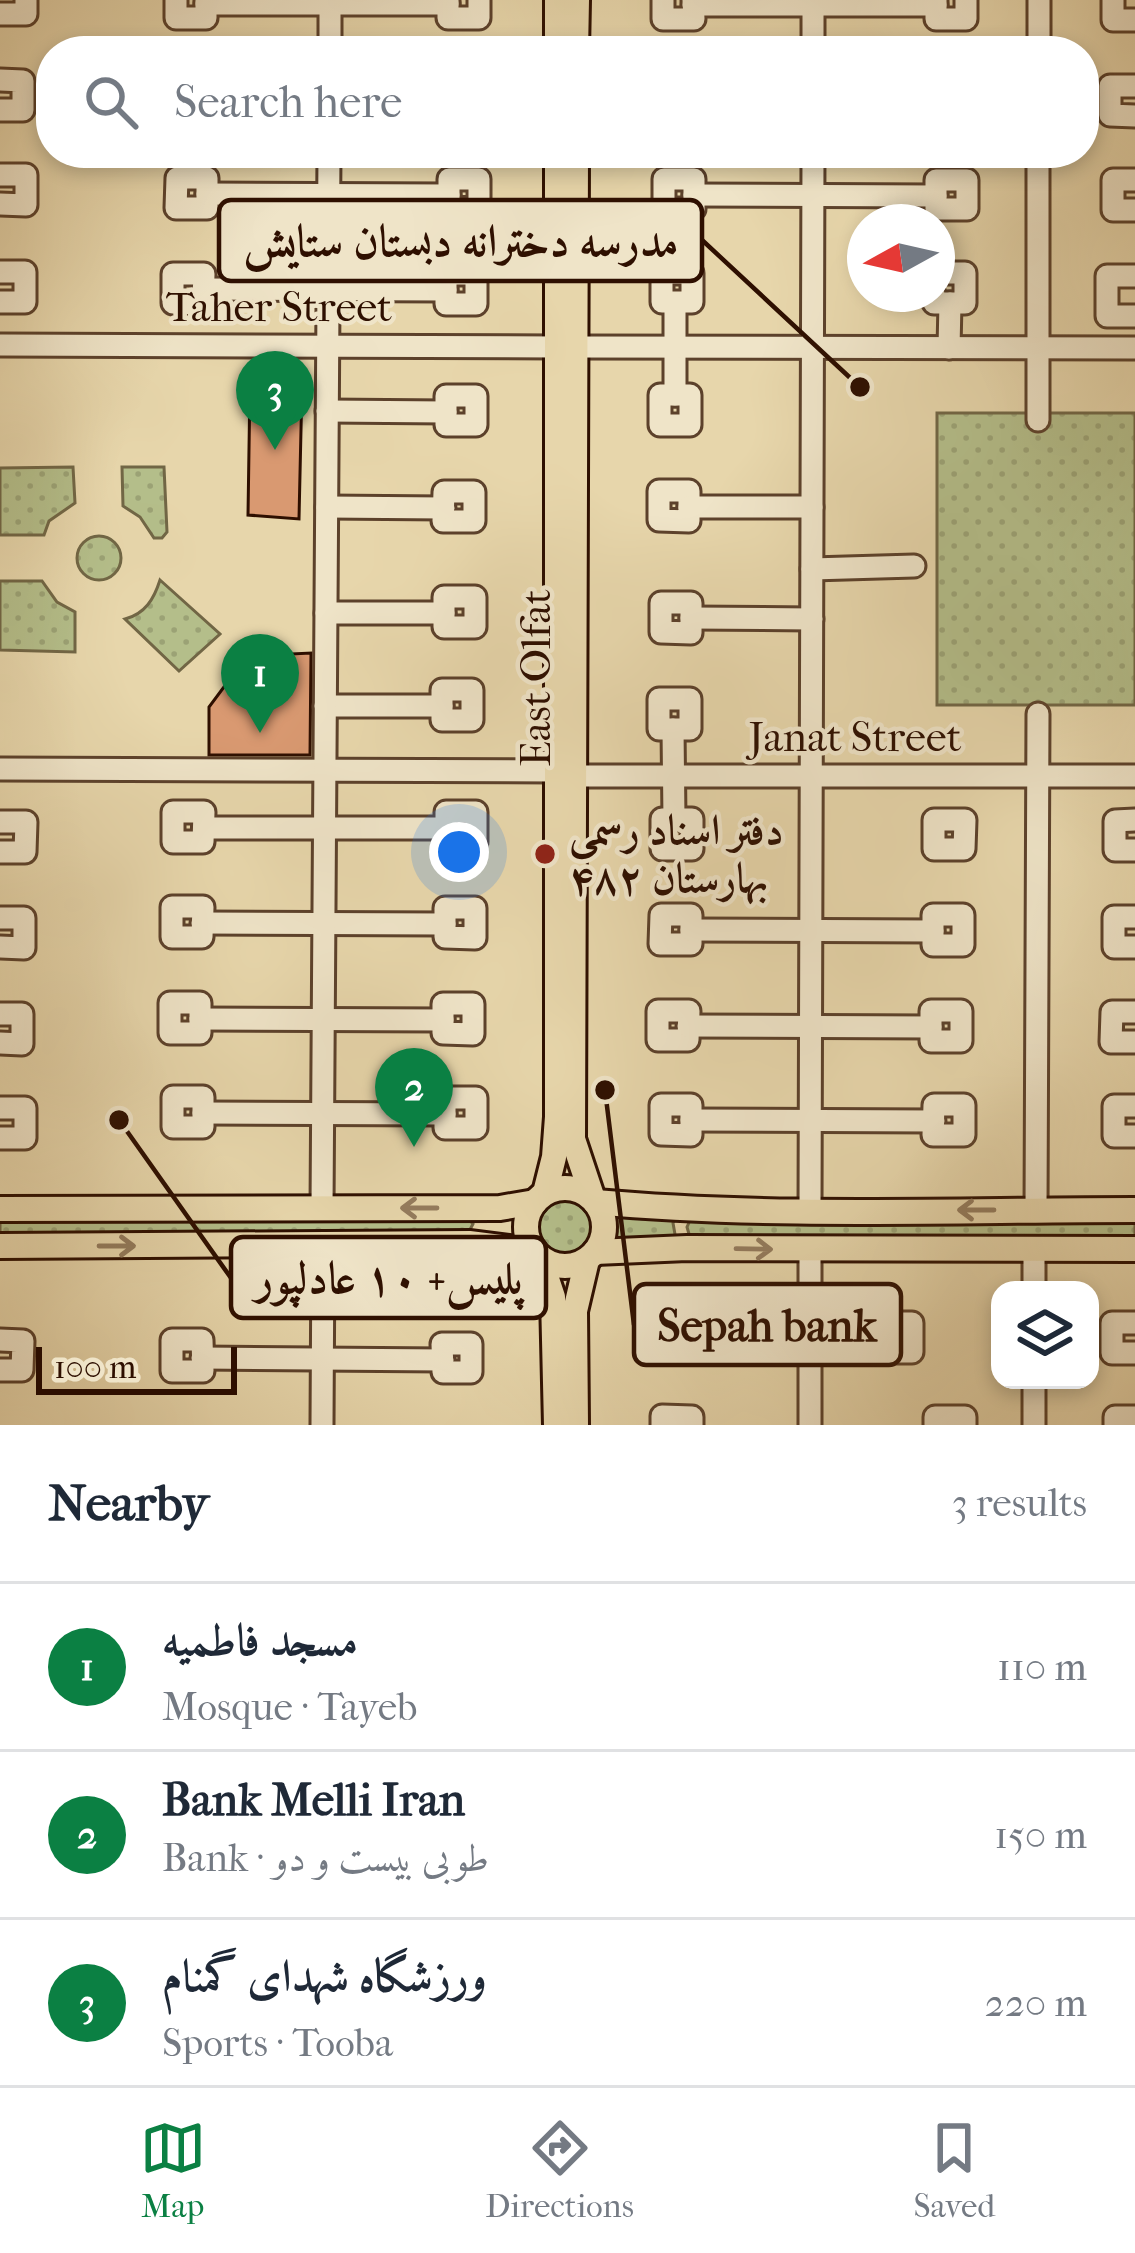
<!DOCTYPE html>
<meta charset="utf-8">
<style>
body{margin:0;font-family:"IM FELL French Canon",Amiri,serif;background:#f2f2f3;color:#1f2937}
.controls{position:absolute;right:36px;bottom:36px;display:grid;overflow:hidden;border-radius:24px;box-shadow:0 6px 18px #0003}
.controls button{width:108px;height:108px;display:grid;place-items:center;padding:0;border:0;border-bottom:3px solid #e0e1e3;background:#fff;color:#1f2937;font:60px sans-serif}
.compass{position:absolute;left:847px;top:204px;width:108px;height:108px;border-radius:50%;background:#fff;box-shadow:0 6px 18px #0003;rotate:262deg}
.scale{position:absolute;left:36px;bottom:30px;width:201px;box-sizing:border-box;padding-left:12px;border:6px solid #2e0f00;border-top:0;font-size:33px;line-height:42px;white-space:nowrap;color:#2e0f00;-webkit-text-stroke:9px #efe4c8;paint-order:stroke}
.you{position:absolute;left:459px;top:852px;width:42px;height:42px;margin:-30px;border:9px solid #fff;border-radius:50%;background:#1a73e8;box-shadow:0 0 0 18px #1a73e833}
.badge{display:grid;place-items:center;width:78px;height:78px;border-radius:50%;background:#0b8043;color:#fff;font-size:39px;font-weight:700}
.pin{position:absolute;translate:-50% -99px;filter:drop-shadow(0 3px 6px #0008)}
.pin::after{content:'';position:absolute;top:63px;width:42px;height:36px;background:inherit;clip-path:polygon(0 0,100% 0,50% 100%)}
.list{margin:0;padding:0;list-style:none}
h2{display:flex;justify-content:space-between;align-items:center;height:156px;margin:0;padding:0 48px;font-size:51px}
h2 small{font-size:39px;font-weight:400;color:#747a83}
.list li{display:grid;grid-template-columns:78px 1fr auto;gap:36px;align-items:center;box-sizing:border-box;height:168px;padding:0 48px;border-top:3px solid #e0e1e3}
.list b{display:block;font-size:45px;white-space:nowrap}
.list p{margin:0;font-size:39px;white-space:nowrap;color:#747a83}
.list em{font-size:39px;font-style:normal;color:#747a83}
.icon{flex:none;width:66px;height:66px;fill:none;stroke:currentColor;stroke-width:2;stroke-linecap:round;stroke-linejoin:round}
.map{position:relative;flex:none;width:1135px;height:1425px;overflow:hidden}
.search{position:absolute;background:#fff;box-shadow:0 6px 18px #0003;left:36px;right:36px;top:36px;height:132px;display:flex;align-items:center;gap:30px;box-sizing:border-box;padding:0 42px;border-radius:48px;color:#747a83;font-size:45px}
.sheet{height:660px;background:#fff}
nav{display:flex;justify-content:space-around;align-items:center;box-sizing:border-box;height:168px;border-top:3px solid #e0e1e3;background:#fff;font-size:33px;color:#747a83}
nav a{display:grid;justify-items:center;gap:6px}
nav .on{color:#0b8043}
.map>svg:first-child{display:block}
.green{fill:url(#green-dots);stroke:#716645;stroke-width:3}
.building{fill:#d99971;stroke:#2e0f00;stroke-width:3}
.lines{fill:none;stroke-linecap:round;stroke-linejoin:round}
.minor-casing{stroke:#5c412b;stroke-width:27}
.major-casing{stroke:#2e0f00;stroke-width:30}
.minor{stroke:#efe4c8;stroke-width:21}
.major{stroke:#e7d6ab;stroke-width:24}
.oneway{stroke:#947c5e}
.poi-dot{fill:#8f2418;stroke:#efe4c8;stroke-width:4.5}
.labels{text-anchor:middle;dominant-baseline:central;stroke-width:9;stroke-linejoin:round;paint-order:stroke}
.street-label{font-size:42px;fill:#2e0f00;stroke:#efe4c8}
.poi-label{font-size:42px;font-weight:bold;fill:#2e0f00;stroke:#efe4c8;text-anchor:start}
.leader{fill:none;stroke:#2e0f00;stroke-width:4.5}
.callout-dot{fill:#2e0f00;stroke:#efe4c8;stroke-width:4.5}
.callout{fill:#efe4c8;stroke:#2e0f00;stroke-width:4.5}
.callout-label{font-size:45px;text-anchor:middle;font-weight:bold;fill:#2e0f00}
</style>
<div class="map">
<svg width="1135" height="1425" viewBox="0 0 1135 1425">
<defs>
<pattern id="green-dots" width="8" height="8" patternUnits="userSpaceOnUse" patternTransform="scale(3)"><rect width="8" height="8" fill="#b4be8a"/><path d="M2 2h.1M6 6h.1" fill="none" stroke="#9ba275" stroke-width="1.8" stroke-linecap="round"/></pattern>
</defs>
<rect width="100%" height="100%" fill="#e7d6ab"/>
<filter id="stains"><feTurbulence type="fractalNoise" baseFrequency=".00167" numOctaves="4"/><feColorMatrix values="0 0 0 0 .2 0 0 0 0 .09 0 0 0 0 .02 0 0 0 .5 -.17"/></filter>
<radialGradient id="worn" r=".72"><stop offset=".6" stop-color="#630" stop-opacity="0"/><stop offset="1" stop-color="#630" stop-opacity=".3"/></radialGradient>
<g class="green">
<rect x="937" y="413" width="198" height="292"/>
<polygon points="73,467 75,503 49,521 44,535 0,535 0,468"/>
<polygon points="122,467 164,467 167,532 162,538 154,538 140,517 123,506"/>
<circle cx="99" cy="558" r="22"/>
<path d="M160 580 220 634 179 671 125 619C145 614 154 599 160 580Z"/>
<polygon points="0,581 42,581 57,602 75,612 75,652 0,650"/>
<circle cx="565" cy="1227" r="32"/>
<polygon points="606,1213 678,1215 673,1223 676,1240 607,1242 611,1226"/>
<polygon points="0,1215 467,1217 473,1224 466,1237 0,1237"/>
<polygon points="692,1216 1135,1218 1135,1243 691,1241 687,1227"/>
</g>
<g class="building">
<polygon points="250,383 302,385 299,519 248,515"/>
<polygon points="311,653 310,755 209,755 209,707 247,656"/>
</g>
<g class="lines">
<g class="minor-casing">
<g id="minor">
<polyline points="176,0 176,18 206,18 206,0"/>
<polyline points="448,0 448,18 479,18 479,0"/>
<polyline points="663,0 663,19 694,19 693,0"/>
<polyline points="936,0 936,19 966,19 966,0"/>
<polyline points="1113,0 1113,20 1135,20"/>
<polyline points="206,4 448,4"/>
<polyline points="693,5 936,5"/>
<polyline points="0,14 26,14 26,0"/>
<polyline points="330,51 330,0"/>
<polyline points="813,51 813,0"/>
<polyline points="1039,51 1039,0"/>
<polyline points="0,80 23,81 23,110 0,110"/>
<polyline points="1135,86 1110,86 1110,115 1135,116"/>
<polyline points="1038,153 1038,420"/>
<polyline points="0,175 26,175 26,205 0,204"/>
<polygon points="177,178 207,178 207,208 176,208"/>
<polygon points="449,179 479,179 479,209 449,208"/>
<rect x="664" y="179" width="30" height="30"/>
<rect x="936" y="180" width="31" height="29"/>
<polyline points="1135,180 1113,180 1113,210 1135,210"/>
<polyline points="207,194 449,195"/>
<polyline points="694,195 936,196"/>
<polyline points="0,272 25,272 25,302 0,302"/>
<rect x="662" y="273" width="30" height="29"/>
<polygon points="173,274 204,274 203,304 173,303"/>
<rect x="446" y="274" width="30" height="30"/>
<polyline points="1135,276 1107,276 1107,316 1135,316"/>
<polyline points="203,289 446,290"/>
<polyline points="934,294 934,303 965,303 965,273 937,273"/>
<polyline points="675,303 675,395"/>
<polyline points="0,345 557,347"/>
<polyline points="574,347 1135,348"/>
<polyline points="949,348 950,303"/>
<rect x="660" y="395" width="30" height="30"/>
<rect x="446" y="396" width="30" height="29"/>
<polyline points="327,411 446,412"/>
<polygon points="659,491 689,491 689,521 659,520"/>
<polygon points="444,492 474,492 474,521 443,521"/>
<polyline points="327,507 444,508"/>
<polyline points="689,507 812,507"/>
<polyline points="812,569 914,566"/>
<rect x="444" y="597" width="31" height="30"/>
<polygon points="661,603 691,603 691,633 661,632"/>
<polyline points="326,613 444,613"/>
<polyline points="691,618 812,619"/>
<rect x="442" y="690" width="30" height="30"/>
<rect x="659" y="699" width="31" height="30"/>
<polyline points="325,706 442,706"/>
<polyline points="673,729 674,819"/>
<polyline points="0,769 556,771"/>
<polyline points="574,776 1135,776"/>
<polygon points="173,812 204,812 203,842 173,842"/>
<rect x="446" y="812" width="30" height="30"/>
<rect x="662" y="819" width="30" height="30"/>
<polygon points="934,820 965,820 964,849 934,849"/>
<polyline points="1135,820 1115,821 1115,850 1135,850"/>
<polyline points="0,822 26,822 25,852 0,852"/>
<polyline points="204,828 446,828"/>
<polygon points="172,907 203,907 202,937 172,937"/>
<polygon points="445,908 475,908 475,938 445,937"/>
<polygon points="661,915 691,915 691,944 660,944"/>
<rect x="933" y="915" width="30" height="30"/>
<polyline points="1135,917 1114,917 1114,947 1135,947"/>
<polyline points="0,918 24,918 24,948 0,947"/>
<polyline points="202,923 445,924"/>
<polyline points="691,930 933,931"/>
<rect x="170" y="1003" width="30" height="30"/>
<polygon points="443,1004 473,1004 473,1034 443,1033"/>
<polygon points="658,1011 689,1011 688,1040 658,1040"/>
<rect x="931" y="1011" width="30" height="30"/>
<polyline points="1135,1012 1112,1012 1111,1042 1135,1042"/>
<polyline points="0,1014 22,1014 22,1044 0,1043"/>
<polyline points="200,1019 443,1020"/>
<polyline points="688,1026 931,1027"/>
<rect x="173" y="1097" width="30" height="30"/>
<rect x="445" y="1098" width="31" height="30"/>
<polygon points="661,1105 691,1105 691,1135 661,1134"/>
<polygon points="934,1105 964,1105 964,1135 933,1135"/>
<polyline points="1135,1106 1114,1106 1114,1136 1135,1136"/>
<polyline points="0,1108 25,1108 25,1138 0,1138"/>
<polyline points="203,1113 445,1114"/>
<polyline points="691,1120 934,1121"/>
<polyline points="322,1208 329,153"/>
<polyline points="810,1210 813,153"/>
<polyline points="1036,1210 1038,714"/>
<polyline points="1034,1249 1034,1290"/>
<rect x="659" y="1322" width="31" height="30"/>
<rect x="882" y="1323" width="30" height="29"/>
<polyline points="1135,1323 1112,1323 1112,1353 1135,1353"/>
<polyline points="690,1338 882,1339"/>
<polyline points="0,1340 23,1341 22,1370 0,1370"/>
<polygon points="172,1340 202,1340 203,1371 172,1371"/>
<polygon points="442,1344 471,1344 471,1372 443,1372"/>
<polyline points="202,1358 443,1360"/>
<polyline points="1034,1380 1034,1425"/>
<polyline points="322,1425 323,1246"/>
<polyline points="662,1425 662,1416 692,1417 692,1425"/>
<polyline points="810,1425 810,1250"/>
<polyline points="935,1425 935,1417 965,1417 965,1425"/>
<polyline points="1115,1425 1115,1417 1135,1417"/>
</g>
</g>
<g class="major-casing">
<g id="major">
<polyline points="557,51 557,0"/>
<polyline points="576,51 577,0"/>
<polyline points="576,153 573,1139 593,1199"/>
<circle cx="565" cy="1227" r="39"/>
<polyline points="545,1193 554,1157 557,1117 557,153"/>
<path d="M595 1202C774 1218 956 1210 1135 1210"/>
<polyline points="0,1209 500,1208 535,1202"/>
<polyline points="0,1246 469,1243 534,1251"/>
<polyline points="595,1252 687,1248 1135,1249"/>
<polyline points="540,1258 553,1297 556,1425"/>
<polyline points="576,1425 575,1311 587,1260"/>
</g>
</g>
<use href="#minor" class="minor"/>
<use href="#major" class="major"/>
</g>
<defs><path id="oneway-shaft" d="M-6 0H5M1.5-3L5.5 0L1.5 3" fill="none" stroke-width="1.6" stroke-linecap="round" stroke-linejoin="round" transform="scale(3)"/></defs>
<g class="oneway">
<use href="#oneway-shaft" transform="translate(419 1208) rotate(180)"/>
<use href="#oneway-shaft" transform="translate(976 1210) rotate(-180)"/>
<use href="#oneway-shaft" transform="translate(117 1246)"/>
<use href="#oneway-shaft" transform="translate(754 1249) rotate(1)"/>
</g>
<circle class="poi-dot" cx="545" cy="854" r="12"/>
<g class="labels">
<g class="street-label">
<text x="279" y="307">Taher Street</text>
<text transform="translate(536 678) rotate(-90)">East Olfat</text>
<text x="855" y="737">Janat Street</text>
</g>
<g class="poi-label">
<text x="569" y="830">دفتر اسناد رسمی<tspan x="569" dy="48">۴۸۲ بهارستان</tspan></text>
</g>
</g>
<path class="leader" d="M860 387L702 240M119 1120L231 1278M605 1090L634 1325"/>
<g class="callout-dot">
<circle cx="860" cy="387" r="12"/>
<circle cx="119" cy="1120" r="12"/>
<circle cx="605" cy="1090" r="12"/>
</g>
<g class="callout">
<rect x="219" y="200" width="483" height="81" rx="12"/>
<rect x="231" y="1237" width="315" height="81" rx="12"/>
<rect x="634" y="1284" width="267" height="81" rx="12"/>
</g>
<g class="callout-label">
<text x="461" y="256">مدرسه دخترانه دبستان ستایش</text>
<text x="389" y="1293">پلیس+ ۱۰ عادلپور</text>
<text x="767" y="1341">Sepah bank</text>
</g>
<rect width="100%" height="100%" filter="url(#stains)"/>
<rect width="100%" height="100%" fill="url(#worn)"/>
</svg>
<div class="controls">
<button><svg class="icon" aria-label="layers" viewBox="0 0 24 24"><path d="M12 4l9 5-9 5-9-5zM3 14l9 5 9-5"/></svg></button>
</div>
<svg class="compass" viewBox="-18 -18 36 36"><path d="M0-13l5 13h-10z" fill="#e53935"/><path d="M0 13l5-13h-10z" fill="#747a83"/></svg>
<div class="scale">100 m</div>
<div class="you"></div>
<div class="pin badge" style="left:260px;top:733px">1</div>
<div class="pin badge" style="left:414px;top:1147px">2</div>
<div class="pin badge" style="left:275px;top:450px">3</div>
<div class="search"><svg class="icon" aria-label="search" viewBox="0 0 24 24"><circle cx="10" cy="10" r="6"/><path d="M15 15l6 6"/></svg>Search here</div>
</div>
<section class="sheet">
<h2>Nearby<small>3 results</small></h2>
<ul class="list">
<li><span class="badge">1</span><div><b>مسجد فاطمیه</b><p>Mosque · Tayeb</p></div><em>110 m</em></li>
<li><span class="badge">2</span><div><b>Bank Melli Iran</b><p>Bank · طوبی بیست و دو</p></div><em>150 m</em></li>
<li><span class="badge">3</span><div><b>ورزشگاه شهدای گمنام</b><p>Sports · Tooba</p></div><em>220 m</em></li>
</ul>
</section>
<nav>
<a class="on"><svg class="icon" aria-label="map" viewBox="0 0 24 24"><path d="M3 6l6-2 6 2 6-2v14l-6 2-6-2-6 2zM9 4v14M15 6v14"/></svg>Map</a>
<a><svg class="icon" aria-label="directions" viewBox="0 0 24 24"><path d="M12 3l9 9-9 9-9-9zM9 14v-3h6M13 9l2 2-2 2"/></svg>Directions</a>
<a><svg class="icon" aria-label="saved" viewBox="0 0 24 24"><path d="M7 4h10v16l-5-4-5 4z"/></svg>Saved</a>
</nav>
